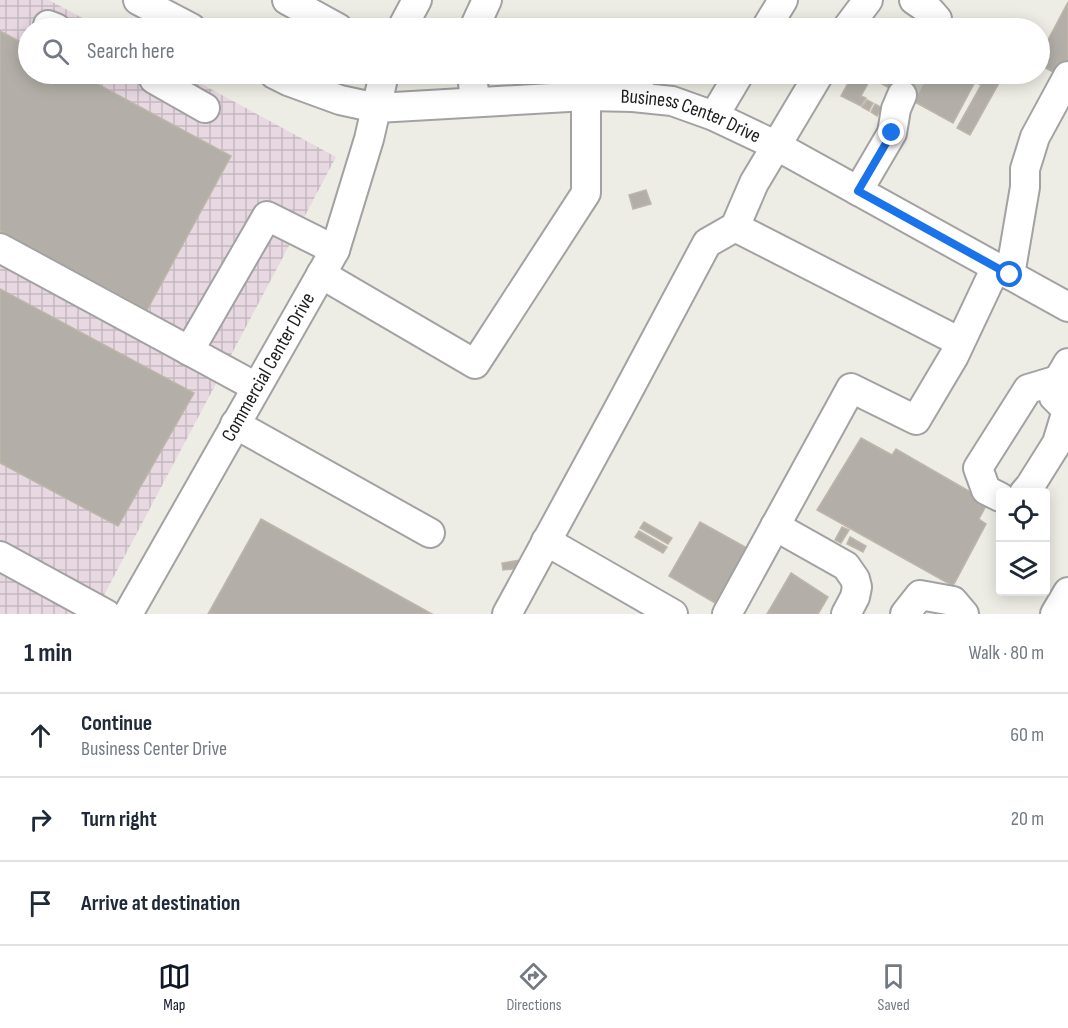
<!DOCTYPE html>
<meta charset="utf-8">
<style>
body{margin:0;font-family:"Sofia Sans Condensed",sans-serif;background:#f2f2f3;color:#1f2937}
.controls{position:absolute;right:18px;bottom:18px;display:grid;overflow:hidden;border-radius:6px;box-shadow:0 3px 15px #0003}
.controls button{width:54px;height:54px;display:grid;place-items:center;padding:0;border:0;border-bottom:2px solid #e0e1e3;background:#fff;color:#1f2937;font:30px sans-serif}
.stop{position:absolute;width:18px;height:18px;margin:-14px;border:4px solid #1a73e8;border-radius:50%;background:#fff}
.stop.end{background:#1a73e8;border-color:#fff;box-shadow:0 2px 6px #0008}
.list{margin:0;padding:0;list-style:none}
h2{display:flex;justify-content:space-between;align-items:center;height:78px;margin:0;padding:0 24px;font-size:26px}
h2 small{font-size:20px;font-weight:400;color:#747a83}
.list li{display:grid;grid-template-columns:39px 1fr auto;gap:18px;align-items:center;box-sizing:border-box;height:84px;padding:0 24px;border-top:2px solid #e0e1e3}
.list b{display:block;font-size:22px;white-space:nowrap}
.list p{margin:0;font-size:20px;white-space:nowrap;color:#747a83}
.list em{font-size:20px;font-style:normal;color:#747a83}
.icon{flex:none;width:33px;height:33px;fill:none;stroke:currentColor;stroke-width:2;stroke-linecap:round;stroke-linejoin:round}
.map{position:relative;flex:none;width:1068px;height:614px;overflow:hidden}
.search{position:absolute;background:#fff;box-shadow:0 3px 15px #0003;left:18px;right:18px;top:18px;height:66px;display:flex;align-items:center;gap:15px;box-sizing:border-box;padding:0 21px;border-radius:33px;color:#747a83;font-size:22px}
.sheet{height:330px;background:#fff}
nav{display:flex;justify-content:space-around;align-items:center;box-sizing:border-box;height:84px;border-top:2px solid #e0e1e3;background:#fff;font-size:16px;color:#747a83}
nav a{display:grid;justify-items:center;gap:3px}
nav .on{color:#111827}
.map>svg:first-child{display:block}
.industrial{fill:url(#industrial-grid)}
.building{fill:#b3afa8;stroke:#beb6a9;stroke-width:1.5}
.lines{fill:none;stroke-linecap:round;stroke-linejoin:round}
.minor-tunnel{stroke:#c4c4bd;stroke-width:28;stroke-dasharray:28 14;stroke-linecap:butt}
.minor-casing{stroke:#a2a2a2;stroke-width:32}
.minor{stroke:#fff;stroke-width:28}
.route{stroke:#1a73e8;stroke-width:8}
.labels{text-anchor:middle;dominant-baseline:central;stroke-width:4.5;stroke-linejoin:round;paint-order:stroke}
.street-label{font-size:20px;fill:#1e1e1e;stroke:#fff}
</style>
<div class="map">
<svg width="1068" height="614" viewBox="0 0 1068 614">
<defs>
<pattern id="industrial-grid" width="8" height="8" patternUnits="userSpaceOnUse" patternTransform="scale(1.5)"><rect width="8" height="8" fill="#e7d8e1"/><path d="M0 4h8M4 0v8" fill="none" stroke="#c6b9c1"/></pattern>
</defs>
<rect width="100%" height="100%" fill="#eeede5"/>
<polygon class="industrial" points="0,0 49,0 101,28 28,28 28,74 183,74 336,157 94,614 0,614"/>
<g class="building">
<polygon points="1068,2 1068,80 1040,65 1040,55"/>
<polygon points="0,31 28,46 28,74 79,74 231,156 147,310 0,231"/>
<polygon points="853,74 863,74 871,78 861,96 866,98 861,106 841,96"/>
<polygon points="867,74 1004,74 970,135 957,128 981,85 975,82 953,123 873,79 874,78"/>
<polygon points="867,100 873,103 869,111 862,107"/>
<polygon points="875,104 882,108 877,116 871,112"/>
<polygon points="646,190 651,204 633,209 629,195"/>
<polygon points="0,289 194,393 118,526 0,463"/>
<polygon points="861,438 892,455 896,449 988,502 979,519 986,524 953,586 817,510"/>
<polygon points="261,519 432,614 208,614"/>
<polygon points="644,522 672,538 668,544 640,528"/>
<polygon points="700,522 747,548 715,603 669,576"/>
<polygon points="842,527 849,530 841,543 835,540"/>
<polygon points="639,531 667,547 663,553 635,537"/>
<polygon points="850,537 866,546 863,552 847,544"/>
<polygon points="520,560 521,568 503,570 502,563"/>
<polygon points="791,573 828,597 818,614 767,614"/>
</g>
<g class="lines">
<polyline class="minor-tunnel" points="902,95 913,74"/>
<g class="minor-casing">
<g id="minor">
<polyline points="138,0 191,28"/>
<polyline points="287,0 338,28"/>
<polyline points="914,0 930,11 937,19 936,28"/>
<polyline points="48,25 56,28"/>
<polyline points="402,28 417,0"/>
<polyline points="474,28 487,0"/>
<polyline points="766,28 783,0"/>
<polyline points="847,28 868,0"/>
<path id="s1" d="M274 74 288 81 340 100 377 108 586 96 633 97 672 101 714 116 777 146 1068 307"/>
<polyline points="472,74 475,101"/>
<polyline points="154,79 205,108"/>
<polyline points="633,97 642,74"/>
<polyline points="714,116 739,74"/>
<polyline points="858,191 892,133 896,109 902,95"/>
<polyline points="735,227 960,342"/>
<polyline points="0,248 256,387"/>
<polyline points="321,274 475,364 586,193 586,96"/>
<polyline points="1010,275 1025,187 1025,169 1035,137 1068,76"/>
<polyline points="189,351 267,216 335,250"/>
<polyline points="235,424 430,533"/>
<polyline points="1024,493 1030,486 1057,443 1067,410 1054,397 1058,380 1068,363"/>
<polyline points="1000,497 986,490 978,468 1028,389 1058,380"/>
<polyline points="775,526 846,566 855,579 857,587 855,597 846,614"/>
<polyline points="546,541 673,614"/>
<polyline points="0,556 106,614"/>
<path id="s2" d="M128 614 335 250 369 139 384 74"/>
<polyline points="507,614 619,408 707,243 735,227 754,183 819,74"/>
<polyline points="727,614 851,388 916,420 954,356 996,267"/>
<polyline points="905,614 920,595 953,601 964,614"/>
<polyline points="1055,614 1068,592"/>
</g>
</g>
<use href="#minor" class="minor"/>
</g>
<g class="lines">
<polyline class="route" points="892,133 858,191 1010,275"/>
</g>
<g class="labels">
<g class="street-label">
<text stroke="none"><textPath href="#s1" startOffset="426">Business Center Drive</textPath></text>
<text stroke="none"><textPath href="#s2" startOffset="284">Commercial Center Drive</textPath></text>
</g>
</g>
</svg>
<div class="controls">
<button><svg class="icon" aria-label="locate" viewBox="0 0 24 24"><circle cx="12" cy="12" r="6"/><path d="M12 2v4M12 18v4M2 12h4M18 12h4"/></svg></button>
<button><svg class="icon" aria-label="layers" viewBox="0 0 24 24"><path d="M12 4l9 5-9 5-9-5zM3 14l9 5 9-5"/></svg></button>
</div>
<div class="stop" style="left:1010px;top:275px"></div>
<div class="stop end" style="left:892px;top:133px"></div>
<div class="search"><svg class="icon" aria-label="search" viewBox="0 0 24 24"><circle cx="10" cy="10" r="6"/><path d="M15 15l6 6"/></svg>Search here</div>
</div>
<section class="sheet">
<h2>1 min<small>Walk · 80 m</small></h2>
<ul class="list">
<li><svg class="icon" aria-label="ahead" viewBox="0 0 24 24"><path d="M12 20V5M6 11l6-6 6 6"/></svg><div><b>Continue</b><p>Business Center Drive</p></div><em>60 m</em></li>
<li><svg class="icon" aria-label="right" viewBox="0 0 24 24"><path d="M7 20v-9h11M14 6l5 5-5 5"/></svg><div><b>Turn right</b></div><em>20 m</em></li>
<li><svg class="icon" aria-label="arrive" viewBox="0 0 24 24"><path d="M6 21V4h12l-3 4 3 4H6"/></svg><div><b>Arrive at destination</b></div></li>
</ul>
</section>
<nav>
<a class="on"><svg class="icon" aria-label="map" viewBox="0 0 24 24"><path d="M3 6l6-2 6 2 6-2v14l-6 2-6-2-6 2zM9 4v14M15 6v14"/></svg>Map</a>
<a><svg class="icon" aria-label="directions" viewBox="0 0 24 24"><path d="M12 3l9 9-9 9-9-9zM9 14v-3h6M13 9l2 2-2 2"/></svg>Directions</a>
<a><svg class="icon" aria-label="saved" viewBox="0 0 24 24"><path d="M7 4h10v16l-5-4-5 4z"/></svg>Saved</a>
</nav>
